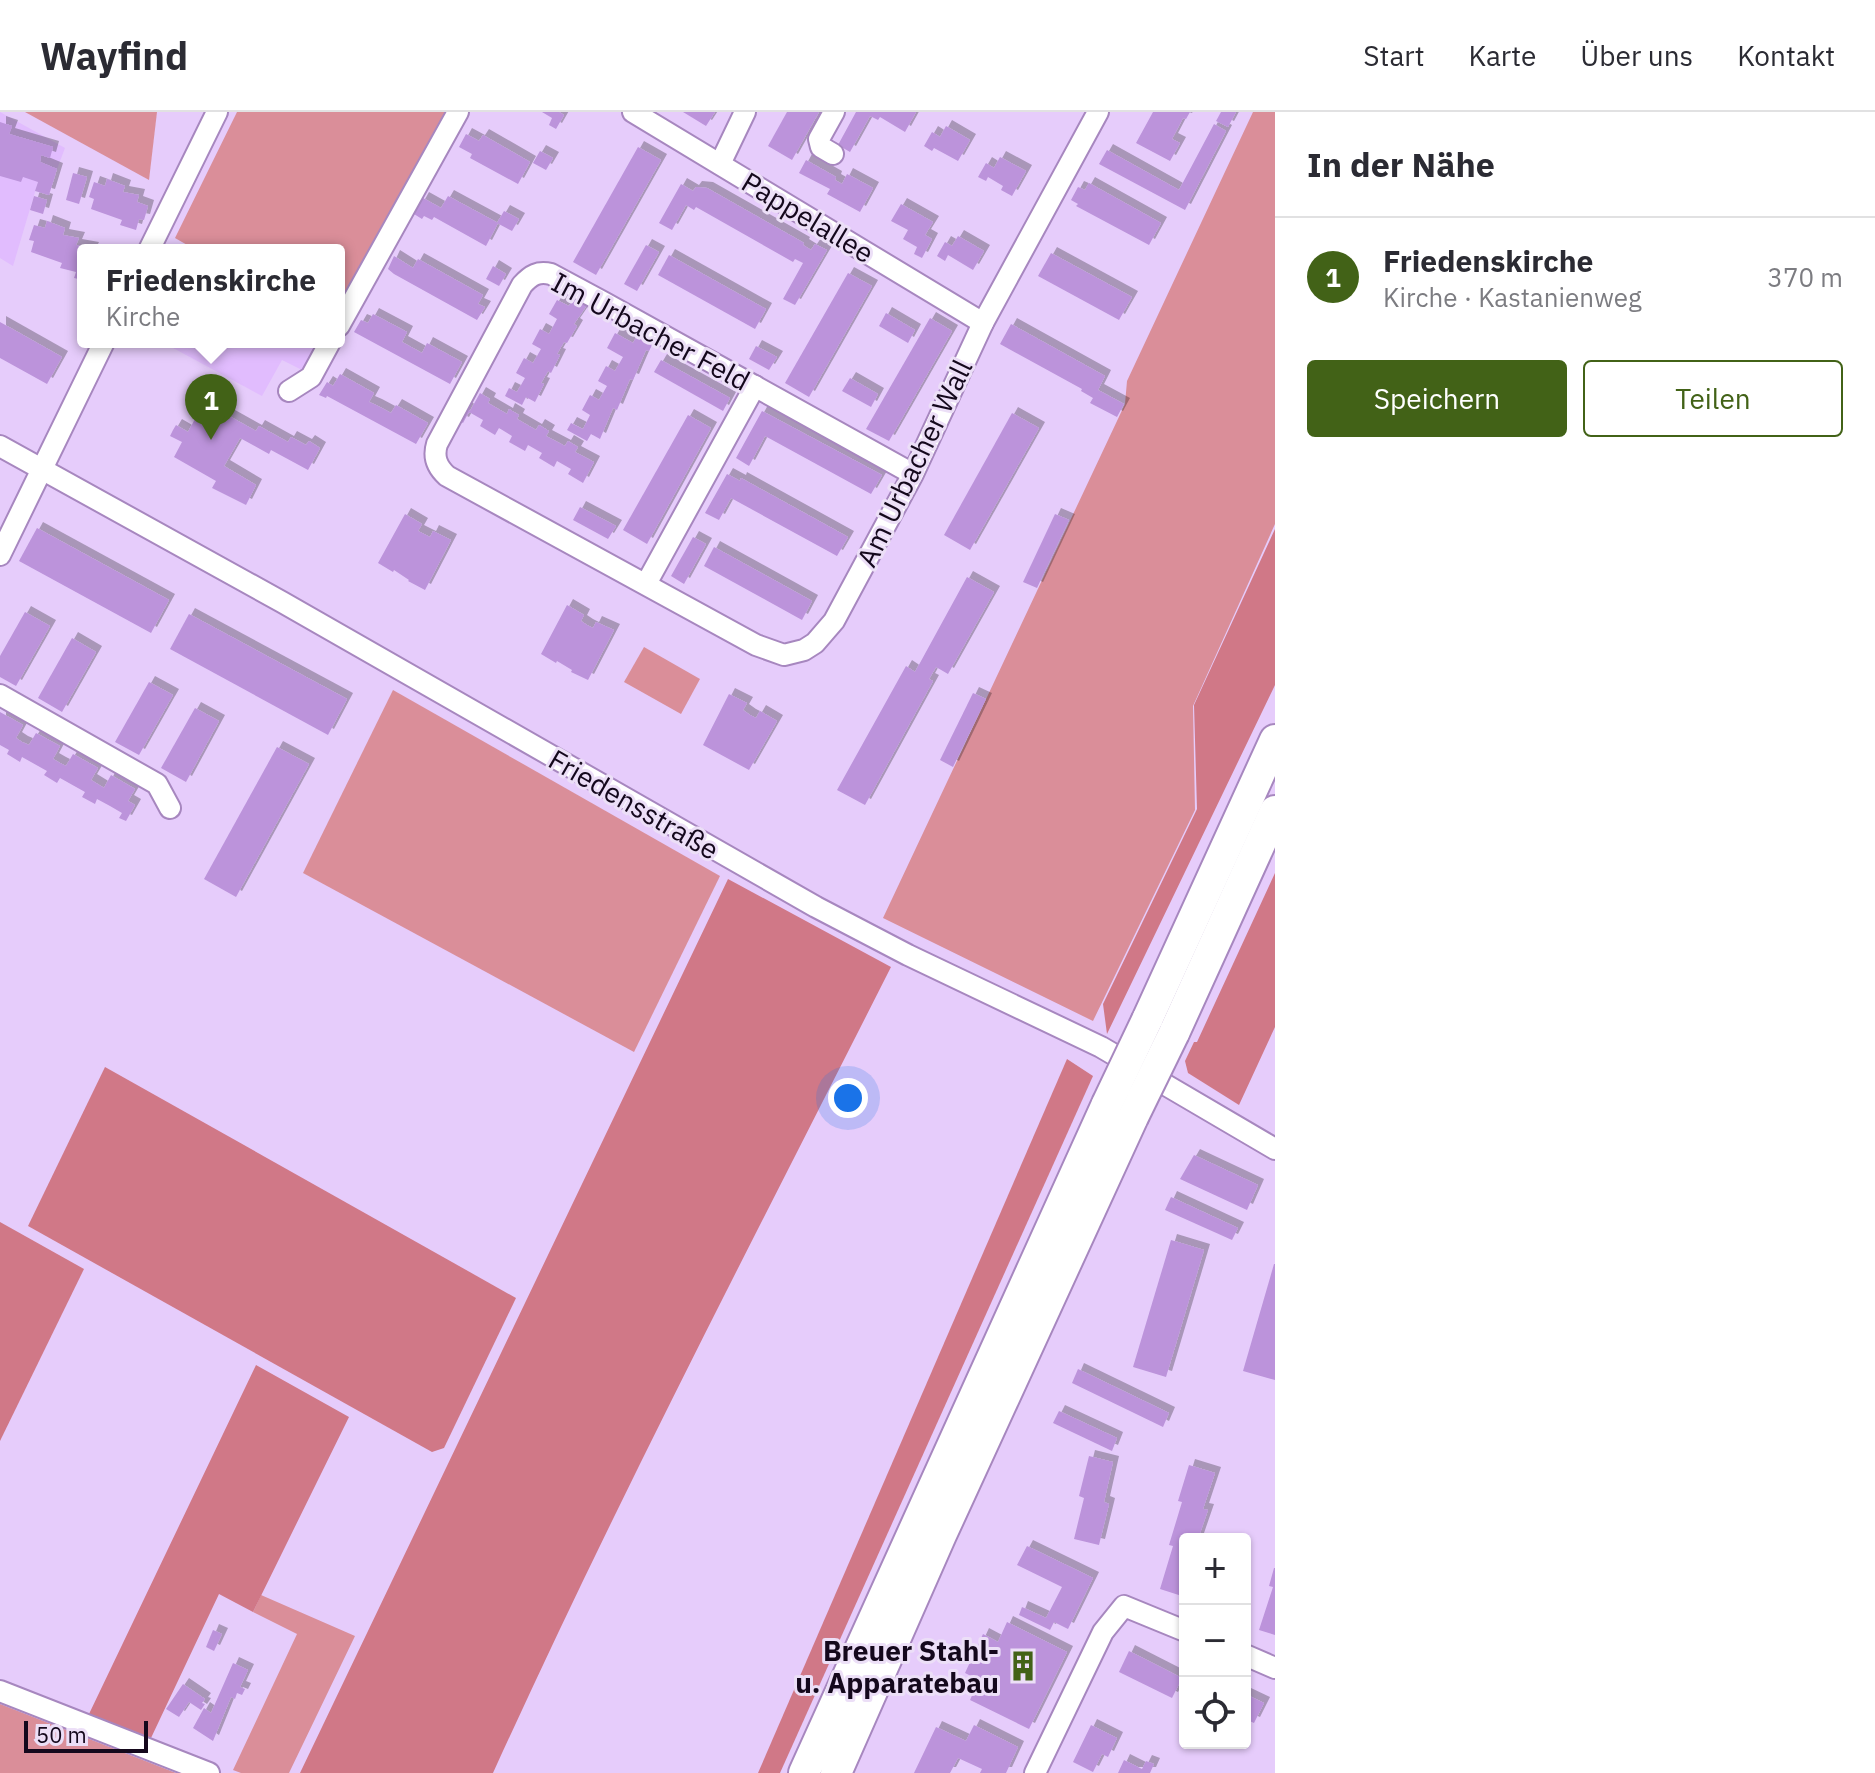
<!DOCTYPE html>
<html lang="de">
<meta charset="utf-8">
<style>
body{margin:0;font-family:"IBM Plex Sans",sans-serif;background:#f2f2f3;color:#2b2b33}
.controls{position:absolute;right:24px;bottom:24px;display:grid;overflow:hidden;border-radius:8px;box-shadow:0 2px 6px #0004}
.controls button{width:72px;height:72px;display:grid;place-items:center;padding:0;border:0;border-bottom:2px solid #e1e1e2;background:#fff;color:#2b2b33;font:40px sans-serif}
.scale{position:absolute;left:24px;bottom:20px;width:124px;box-sizing:border-box;padding-left:8px;border:4px solid #14081c;border-top:0;font-size:22px;line-height:28px;white-space:nowrap;color:#14081c;-webkit-text-stroke:6px #ecdff7;paint-order:stroke}
.you{position:absolute;left:848px;top:986px;width:28px;height:28px;margin:-20px;border:6px solid #fff;border-radius:50%;background:#1a73e8;box-shadow:0 0 0 12px #1a73e833}
.badge{display:grid;place-items:center;width:52px;height:52px;border-radius:50%;background:#426217;color:#fff;font-size:26px;font-weight:700}
.pin{position:absolute;translate:-50% -66px;filter:drop-shadow(0 2px 4px #0008)}
.pin::after{content:'';position:absolute;top:42px;width:28px;height:24px;background:inherit;clip-path:polygon(0 0,100% 0,50% 100%)}
.popup{position:absolute;left:77px;top:132px;width:268px;height:104px;box-sizing:border-box;display:grid;place-content:center;border-radius:8px;background:#fff;filter:drop-shadow(0 2px 6px #0005);font-size:26px;white-space:nowrap;color:#7c7c81}
.popup b{font-size:30px;color:#2b2b33}
.popup::after{content:'';position:absolute;left:50%;top:100%;margin-left:-16px;border:16px solid transparent;border-top-color:#fff}
.list{margin:0;padding:0;list-style:none}
h2{display:flex;justify-content:space-between;align-items:center;height:104px;margin:0;padding:0 32px;font-size:34px}
h2 small{font-size:26px;font-weight:400;color:#7c7c81}
.list li{display:grid;grid-template-columns:52px 1fr auto;gap:24px;align-items:center;box-sizing:border-box;height:120px;padding:0 32px;border-top:2px solid #e1e1e2}
.list b{display:block;font-size:30px;white-space:nowrap}
.list p{margin:0;font-size:26px;white-space:nowrap;color:#7c7c81}
.list em{font-size:26px;font-style:normal;color:#7c7c81}
.actions{display:flex;gap:16px;padding:24px 32px}
.actions a{flex:1;padding:18px 0;border:2px solid #426217;border-radius:8px;text-align:center;font-size:28px;color:#426217}
.actions .main{background:#426217;color:#fff}
.icon{flex:none;width:44px;height:44px;fill:none;stroke:currentColor;stroke-width:2;stroke-linecap:round;stroke-linejoin:round}
.map{position:relative;flex:none;width:1275px;height:1661px;overflow:hidden}
header{display:flex;align-items:center;gap:48px;box-sizing:border-box;height:112px;padding:0 40px;background:#fff;border-bottom:2px solid #e1e1e2}
header strong{font-size:38px}
nav{display:flex;gap:44px;margin-inline-start:auto;font-size:28px}
main{display:flex}
aside{flex:1;background:#fff}
.map>svg:first-child{display:block}
.built{fill:#e1bcfe}
.green{fill:#da8e99}
.forest{fill:#d07887}
.building{fill:#bc93db;filter:url(#shadow)}
.lines{fill:none;stroke-linecap:round;stroke-linejoin:round}
.minor-casing{stroke:#a787bf;stroke-width:24}
.highway-casing{stroke:#a787bf;stroke-width:34}
.minor{stroke:#fff;stroke-width:20}
.highway{stroke:#fff;stroke-width:30}
.highway-bridge-casing{stroke:#a787bf;stroke-width:34;stroke-linecap:butt}
.highway-bridge{stroke:#fff;stroke-width:30}
.labels{text-anchor:middle;dominant-baseline:central;stroke-width:6;stroke-linejoin:round;paint-order:stroke}
.street-label{font-size:28px;fill:#14081c;stroke:#ecdff7}
.poi-label{font-size:28px;font-weight:bold;fill:#14081c;stroke:#ecdff7;text-anchor:end}
</style>
<header>
<strong>Wayfind</strong>
<nav><a>Start</a><a>Karte</a><a>Über uns</a><a>Kontakt</a></nav>
</header>
<main>
<div class="map">
<svg width="1275" height="1661" viewBox="0 0 1275 1661">
<defs>
<filter id="shadow"><feDropShadow dx="6" dy="-6" stdDeviation="0" flood-color="#0004"/></filter>
</defs>
<rect width="100%" height="100%" fill="#e6ccfb"/>
<g class="built">
<polygon points="0,0 65,36 57,57 43,53 13,154 0,146"/>
<polygon points="162,230 318,230 302,258 282,248 262,284"/>
</g>
<g class="green">
<polygon points="25,0 157,0 149,68"/>
<polygon points="237,0 445,0 339,192 339,138 196,138 175,126"/>
<polygon points="1253,0 1275,0 1275,412 1193,594 1195,698 1093,909 883,806 1125,292 1127,269"/>
<polygon points="644,535 700,567 681,602 624,570"/>
<polygon points="393,578 720,764 634,940 303,761"/>
<polygon points="261,1483 355,1524 289,1661 241,1661 233,1658 297,1522 253,1500"/>
<polygon points="0,1592 176,1661 0,1661"/>
</g>
<g class="forest">
<polygon points="1275,417 1275,573 1107,922 1103,892 1197,697 1194,593"/>
<polygon points="1275,761 1275,915 1239,993 1188,961 1185,949 1194,930 1197,930"/>
<path d="M728 767 891 855C756 1122 617 1388 493 1661H300Z"/>
<polygon points="1067,947 1093,964 780,1661 758,1661"/>
<polygon points="105,955 516,1186 444,1336 432,1340 28,1114"/>
<polygon points="0,1110 84,1157 0,1329"/>
<polygon points="256,1253 349,1305 253,1500 219,1482 151,1626 89,1602"/>
</g>
<g class="building">
<polygon points="542,0 559,0 564,3 556,17 549,13 552,6"/>
<polygon points="683,0 715,0 706,14"/>
<polygon points="787,0 819,0 792,48 768,34"/>
<polygon points="856,0 916,0 905,20 880,5 878,8 870,4 850,40 838,33"/>
<polygon points="1153,0 1190,0 1186,7 1183,6 1172,27 1180,31 1170,49 1136,31"/>
<polygon points="1221,0 1236,0 1228,15 1216,9"/>
<polygon points="0,10 12,14 9,22 53,35 50,46 41,43 40,50 57,57 49,83 35,79 38,70 23,65 21,70 0,64"/>
<polygon points="1214,12 1226,19 1185,98 1099,52 1107,38 1179,78"/>
<polygon points="946,14 970,28 958,49 934,36 932,39 924,34 932,20 940,25"/>
<polygon points="466,22 479,29 483,23 530,50 518,72 470,46 472,42 459,35"/>
<polygon points="638,35 661,48 596,163 573,150"/>
<polygon points="540,39 553,46 546,58 533,51"/>
<polygon points="1000,45 1026,59 1012,84 1001,78 1003,74 988,65 986,69 978,65 986,51 994,56"/>
<polygon points="806,48 836,65 835,68 842,72 847,62 873,76 860,100 827,82 830,77 799,61"/>
<polygon points="73,61 87,65 79,92 66,88"/>
<polygon points="107,67 125,74 123,80 139,83 137,90 148,94 144,108 139,107 136,118 120,113 122,108 91,97 94,87 89,85 94,70 105,74"/>
<polygon points="1089,71 1161,111 1149,133 1076,94 1078,92 1071,88 1078,75 1085,78"/>
<polygon points="681,72 693,79 696,75 707,76 804,131 803,133 811,138 815,132 827,138 795,193 783,187 803,151 795,147 793,150 696,95 694,98 686,93 672,118 659,111"/>
<polygon points="34,84 47,88 43,102 30,98"/>
<polygon points="448,84 498,111 486,134 434,105 432,108 424,104 422,107 414,102 423,86 441,96"/>
<polygon points="901,92 933,110 925,123 932,127 922,146 914,142 917,135 903,127 908,118 891,109"/>
<polygon points="504,99 519,107 512,119 497,111"/>
<polygon points="47,109 65,116 63,123 79,126 76,133 93,136 92,138 83,138 83,168 74,166 76,160 60,156 62,151 31,140 34,129 29,128 34,113 45,116"/>
<polygon points="958,124 984,139 973,158 948,143 945,149 937,144 945,130 952,134"/>
<polygon points="646,133 659,140 637,179 624,172"/>
<polygon points="1051,141 1132,185 1119,208 1038,164"/>
<polygon points="669,143 766,197 755,217 658,163"/>
<polygon points="394,144 413,156 418,147 483,183 478,192 485,195 477,208 394,162 388,157"/>
<polygon points="493,154 506,162 499,174 486,167"/>
<polygon points="848,161 872,174 809,285 785,271"/>
<polygon points="573,186 587,193 574,212 577,214 567,231 564,230 557,242 560,243 551,261 548,259 541,271 544,272 535,290 526,285 522,293 505,284 509,276 517,280 525,266 516,261 524,246 533,251 541,237 532,232 540,217 549,222 557,207 549,202 557,188 569,194"/>
<polygon points="886,201 915,218 908,231 879,214"/>
<polygon points="373,202 407,220 402,230 422,241 427,231 462,250 450,272 354,220 361,208 368,211"/>
<polygon points="930,206 952,219 889,329 866,317"/>
<polygon points="0,210 62,245 47,272 0,246"/>
<polygon points="1011,212 1105,264 1098,278 1124,292 1117,305 1090,291 1093,286 1081,279 1082,277 1000,232"/>
<polygon points="615,221 633,231 639,221 654,229 649,239 646,238 633,268 630,267 617,298 613,296 600,327 591,322 587,329 567,318 571,311 583,317 590,303 582,298 590,283 599,288 607,274 598,269 606,254 615,259 623,245 607,236"/>
<polygon points="756,234 777,245 769,258 749,247"/>
<polygon points="661,248 730,286 723,299 654,260"/>
<polygon points="340,262 374,281 369,290 376,293 391,301 396,293 428,311 416,332 327,284 326,286 319,283 327,270 333,274"/>
<polygon points="850,266 878,282 871,295 842,279"/>
<polygon points="480,281 490,287 488,291 507,302 509,297 519,303 517,307 536,318 539,313 549,319 546,324 565,334 568,329 578,335 575,340 594,350 583,371 568,362 571,357 557,349 554,355 539,346 542,341 528,333 525,339 509,330 512,324 499,316 495,323 480,314 483,308 469,300 463,311 457,308 464,295 470,299"/>
<polygon points="204,290 256,319 259,314 288,330 291,325 306,333 309,329 320,336 308,358 271,338 269,342 240,326 224,354 256,373 246,393 212,376 216,369 174,345 182,330 170,324 173,318 176,313 188,320"/>
<polygon points="762,299 882,363 871,382 765,324 749,354 736,346"/>
<polygon points="1012,301 1039,316 970,438 944,423"/>
<polygon points="688,303 711,316 647,432 623,418"/>
<polygon points="727,362 740,369 741,366 848,425 837,444 731,386 719,408 705,401"/>
<polygon points="580,395 616,414 608,427 573,408"/>
<polygon points="405,402 422,412 418,419 430,425 433,419 451,428 425,478 408,469 409,468 394,458 393,460 378,451"/>
<polygon points="1055,402 1069,408 1037,476 1023,470"/>
<polygon points="37,416 169,488 151,521 19,449"/>
<polygon points="693,425 706,432 684,472 671,464"/>
<polygon points="714,435 812,489 802,508 704,454"/>
<polygon points="967,465 994,480 948,562 936,555 929,567 933,569 865,693 837,678 906,554 915,560"/>
<polygon points="567,493 584,503 581,509 587,513 593,516 596,510 614,518 588,568 571,560 572,558 557,549 556,551 541,542"/>
<polygon points="25,500 50,514 16,574 0,565 0,544"/>
<polygon points="189,502 347,587 328,623 170,537"/>
<polygon points="72,526 96,540 62,600 38,586"/>
<polygon points="149,570 173,583 139,643 115,630"/>
<polygon points="973,581 986,587 953,655 940,648"/>
<polygon points="729,582 747,591 743,598 750,603 756,606 760,599 777,609 749,658 703,633"/>
<polygon points="195,596 219,609 186,670 161,656"/>
<polygon points="0,600 23,613 16,626 22,630 29,633 36,621 60,634 53,647 60,651 66,654 73,642 98,656 91,668 104,676 111,663 135,677 128,689 135,693 126,709 119,706 122,701 110,694 97,687 95,692 82,685 85,680 60,666 57,671 44,663 47,659 22,645 20,650 7,642 9,638 0,633"/>
<polygon points="277,635 309,652 236,785 204,767"/>
<polygon points="1194,1043 1258,1073 1247,1098 1180,1067"/>
<polygon points="1171,1085 1238,1116 1232,1128 1165,1098"/>
<polygon points="1171,1128 1204,1138 1166,1265 1133,1255"/>
<polygon points="1274,1152 1275,1152 1275,1268 1243,1259"/>
<polygon points="1078,1257 1169,1301 1163,1315 1072,1271"/>
<polygon points="1059,1299 1117,1326 1112,1339 1053,1311"/>
<polygon points="1089,1344 1113,1350 1104,1390 1109,1392 1099,1433 1074,1427 1084,1386 1079,1384"/>
<polygon points="1189,1353 1215,1361 1203,1397 1208,1398 1198,1427 1185,1427 1185,1485 1160,1477 1173,1434 1169,1433 1182,1390 1178,1389"/>
<polygon points="1027,1434 1093,1466 1068,1517 1054,1510 1050,1518 1019,1503 1022,1495 1046,1506 1062,1475 1017,1453"/>
<polygon points="1274,1456 1275,1456 1275,1523 1259,1518 1273,1475 1269,1474"/>
<polygon points="1007,1510 1067,1540 1029,1617 970,1588 979,1568 965,1561 983,1522 998,1530"/>
<polygon points="213,1518 222,1522 214,1539 206,1535"/>
<polygon points="1129,1539 1182,1566 1172,1586 1119,1560"/>
<polygon points="233,1551 248,1558 240,1575 245,1577 242,1583 237,1581 235,1587 231,1585 213,1629 193,1616 204,1596 211,1601"/>
<polygon points="183,1572 205,1587 202,1591 205,1592 201,1598 189,1590 179,1605 166,1597"/>
<polygon points="1245,1582 1264,1591 1254,1611 1245,1607"/>
<polygon points="974,1613 1018,1635 1006,1661 980,1661 982,1657 958,1646 950,1661 914,1661 936,1615 966,1629"/>
<polygon points="1091,1613 1117,1626 1108,1645 1102,1642 1093,1660 1073,1650"/>
<polygon points="1124,1648 1142,1657 1146,1649 1154,1652 1150,1661 1118,1661"/>
</g>
<g class="lines">
<g class="minor-casing">
<g id="minor">
<polyline points="633,0 983,211"/>
<polyline points="833,42 821,35 819,27 834,0"/>
<polyline points="720,52 745,0"/>
<polyline points="149,138 217,0"/>
<polyline points="339,214 458,0"/>
<polyline points="289,279 311,265 330,230"/>
<polyline points="0,334 282,490 816,795 908,843 1101,935 1275,1037"/>
<path d="M913 362 603 190 551 162C538 159 531 163 522 173L437 332C433 345 437 355 447 364L756 533 784 543 804 538 815 531 834 509 913 362 983 211 1098 0"/>
<polyline points="0,443 104,230"/>
<polyline points="646,472 755,274"/>
<polyline points="0,583 157,672 170,696"/>
<polyline points="1245,1543 1275,1556"/>
<polyline points="0,1579 209,1661"/>
<polyline points="1035,1661 1103,1520 1124,1494 1185,1519"/>
</g>
</g>
<g class="highway-casing">
<g id="highway">
<polyline points="1147,908 1275,628"/>
<polyline points="1174,921 1275,699"/>
<polyline points="804,1661 1107,992"/>
<polyline points="836,1661 941,1423 1133,1005"/>
</g>
</g>
<use href="#minor" class="minor"/>
<use href="#highway" class="highway"/>
<g class="highway-bridge-casing">
<g id="highway-bridge">
<polyline points="1107,992 1147,908"/>
<polyline points="1133,1005 1174,921"/>
</g>
</g>
<use href="#highway-bridge" class="highway-bridge"/>
</g>
<defs>
<g id="building-bare" transform="scale(2.4)"><path d="M-4-6H4V6H1V3H-1V6H-4ZM-2.5-4.3h1.7v1.8h-1.7ZM.8-4.3h1.7v1.8H.8ZM-2.5-1h1.7V.8h-1.7ZM.8-1h1.7V.8H.8Z" fill="#426217" stroke="#ecdff7" stroke-width="2.5" paint-order="stroke"/></g>
</defs>
<g fill-rule="evenodd">
<use href="#building-bare" x="1023" y="1554"/>
</g>
<g class="labels">
<g class="street-label">
<text transform="translate(808 105) rotate(31)">Pappelallee</text>
<text transform="translate(651 219) rotate(28)">Im Urbacher Feld</text>
<text transform="translate(914 351) rotate(-64)">Am Urbacher Wall</text>
<text transform="translate(634 692) rotate(30)">Friedensstraße</text>
</g>
<g class="poi-label">
<text x="999" y="1538">Breuer Stahl-<tspan x="999" dy="32">u. Apparatebau</tspan></text>
</g>
</g>
</svg>
<div class="controls">
<button>+</button>
<button>−</button>
<button><svg class="icon" aria-label="locate" viewBox="0 0 24 24"><circle cx="12" cy="12" r="6"/><path d="M12 2v4M12 18v4M2 12h4M18 12h4"/></svg></button>
</div>
<div class="scale">50 m</div>
<div class="you"></div>
<div class="pin badge" style="left:211px;top:328px">1</div>
<div class="popup"><b>Friedenskirche</b>Kirche</div>
</div>
<aside>
<h2>In der Nähe<small></small></h2>
<ul class="list">
<li><span class="badge">1</span><div><b>Friedenskirche</b><p>Kirche · Kastanienweg</p></div><em>370 m</em></li>
</ul>
<div class="actions"><a class="main">Speichern</a><a>Teilen</a></div>
</aside>
</main>
